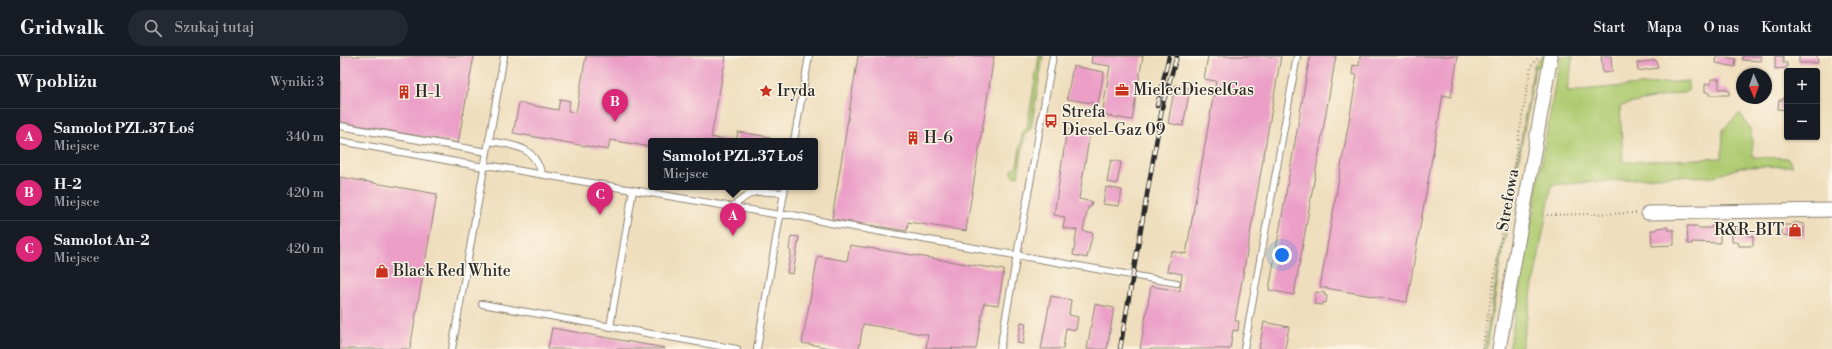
<!DOCTYPE html>
<html lang="pl">
<meta charset="utf-8">
<style>
body{margin:0;font-family:"Libre Bodoni",serif;background:#242831;color:#f1f3f6}
.controls{position:absolute;right:12px;top:12px;display:grid;overflow:hidden;border-radius:4px;box-shadow:0 1px 3px #0004}
.controls button{width:36px;height:36px;display:grid;place-items:center;padding:0;border:0;border-bottom:1px solid #363941;background:#171b24;color:#f1f3f6;font:20px sans-serif}
.compass{position:absolute;left:1396px;top:12px;width:36px;height:36px;border-radius:50%;background:#171b24;box-shadow:0 1px 3px #0004;rotate:178deg}
.you{position:absolute;left:942px;top:199px;width:14px;height:14px;margin:-10px;border:3px solid #fff;border-radius:50%;background:#1a73e8;box-shadow:0 0 0 6px #1a73e833}
.badge{display:grid;place-items:center;width:26px;height:26px;border-radius:50%;background:#db2777;color:#fff;font-size:13px;font-weight:700}
.pin{position:absolute;translate:-50% -33px;filter:drop-shadow(0 1px 2px #0008)}
.pin::after{content:'';position:absolute;top:21px;width:14px;height:12px;background:inherit;clip-path:polygon(0 0,100% 0,50% 100%)}
.popup{position:absolute;left:308px;top:82px;width:170px;height:52px;box-sizing:border-box;display:grid;place-content:center;border-radius:4px;background:#171b24;filter:drop-shadow(0 1px 3px #0005);font-size:13px;white-space:nowrap;color:#9ea1a6}
.popup b{font-size:15px;color:#f1f3f6}
.popup::after{content:'';position:absolute;left:50%;top:100%;margin-left:-8px;border:8px solid transparent;border-top-color:#171b24}
.list{margin:0;padding:0;list-style:none}
h2{display:flex;justify-content:space-between;align-items:center;height:52px;margin:0;padding:0 16px;font-size:17px}
h2 small{font-size:13px;font-weight:400;color:#9ea1a6}
.list li{display:grid;grid-template-columns:26px 1fr auto;gap:12px;align-items:center;box-sizing:border-box;height:56px;padding:0 16px;border-top:1px solid #363941}
.list b{display:block;font-size:15px;white-space:nowrap}
.list p{margin:0;font-size:13px;white-space:nowrap;color:#9ea1a6}
.list em{font-size:13px;font-style:normal;color:#9ea1a6}
.icon{flex:none;width:22px;height:22px;fill:none;stroke:currentColor;stroke-width:2;stroke-linecap:round;stroke-linejoin:round}
.map{position:relative;flex:none;width:1492px;height:293px;overflow:hidden}
header{display:flex;align-items:center;gap:24px;box-sizing:border-box;height:56px;padding:0 20px;background:#171b24;border-bottom:1px solid #363941}
header strong{font-size:19px}
nav{display:flex;gap:22px;margin-inline-start:auto;font-size:14px}
.search{width:280px;height:36px;background:#242831;display:flex;align-items:center;gap:10px;box-sizing:border-box;padding:0 14px;border-radius:22px;color:#9ea1a6;font-size:15px}
main{display:flex}
aside{flex:1;background:#171b24}
.map>svg:first-child{display:block}
.green{fill:#aeca70;stroke:#6c7a4e}
.building{fill:#eb9fc7}
.lines{fill:none;stroke-linecap:round;stroke-linejoin:round}
.lane-casing{stroke:#8d8474;stroke-width:8}
.street-casing{stroke:#8d8474;stroke-width:15}
.path{stroke:#8d8474;stroke-width:2;stroke-dasharray:1 3;stroke-linecap:butt}
.lane{stroke:#fff;stroke-width:6}
.street{stroke:#fff;stroke-width:13}
.rail-casing{stroke:#2b2b2b;stroke-width:4.5}
.rail{stroke:#fcf5e5;stroke-width:3;stroke-dasharray:9;stroke-linecap:butt}
.labels{text-anchor:middle;dominant-baseline:central;stroke-width:3;stroke-linejoin:round;paint-order:stroke}
.poi-label{font-size:16px;fill:#2b2b2b;stroke:#fcf5e5;text-anchor:start}
.street-label{font-size:16px;fill:#2b2b2b;stroke:#fcf5e5}
</style>
<header>
<strong>Gridwalk</strong>
<div class="search"><svg class="icon" aria-label="search" viewBox="0 0 24 24"><circle cx="10" cy="10" r="6"/><path d="M15 15l6 6"/></svg>Szukaj tutaj</div>
<nav><a>Start</a><a>Mapa</a><a>O nas</a><a>Kontakt</a></nav>
</header>
<main>
<aside>
<h2>W pobliżu<small>Wyniki: 3</small></h2>
<ul class="list">
<li><span class="badge">A</span><div><b>Samolot PZL.37 Łoś</b><p>Miejsce</p></div><em>340 m</em></li>
<li><span class="badge">B</span><div><b>H-2</b><p>Miejsce</p></div><em>420 m</em></li>
<li><span class="badge">C</span><div><b>Samolot An-2</b><p>Miejsce</p></div><em>420 m</em></li>
</ul>
</aside>
<div class="map">
<svg width="1492" height="293" viewBox="0 0 1492 293">
<rect width="100%" height="100%" fill="#fcf5e5"/>
<filter id="ink" filterUnits="userSpaceOnUse"><feTurbulence type="fractalNoise" baseFrequency=".025" numOctaves="2"/><feDisplacementMap in="SourceGraphic" scale="8" xChannelSelector="R" yChannelSelector="G"/><feConvolveMatrix kernelMatrix="1 2 1 2 8 2 1 2 1" color-interpolation-filters="sRGB"/></filter>
<filter id="wash" filterUnits="userSpaceOnUse"><feTurbulence type="fractalNoise" baseFrequency=".012" numOctaves="4" result="noise"/><feDisplacementMap in="SourceGraphic" scale="16" xChannelSelector="R" yChannelSelector="G"/><feGaussianBlur stdDeviation="0.9" result="paint"/><feColorMatrix in="noise" values="0 0 0 0 0 0 0 0 0 0 0 0 0 0 0 0 0 1.4 0 .05"/><feComposite in="paint" operator="in"/></filter>
<g filter="url(#wash)">
<rect width="100%" height="100%" fill="#efdebd"/>
<g class="green">
<polygon points="699,0 703,0 691,73 685,77 678,120 675,121 672,118 672,114 677,110 683,73 687,73"/>
<polygon points="1203,0 1205,0 1203,10 1195,11 1146,293 1144,293 1194,10"/>
<polygon points="1220,0 1233,0 1227,35 1348,25 1348,35 1280,50 1283,106 1382,102 1383,73 1400,57 1411,74 1413,101 1447,102 1453,110 1401,111 1374,121 1332,120 1212,129 1181,293 1169,293"/>
</g>
<g id="blocks">
<g class="building">
<polygon points="1,0 134,0 118,87 0,66"/>
<polygon points="246,0 386,0 371,81 392,85 311,85 311,91 270,84 268,94 173,77 179,47 218,54 220,43 230,45 228,55 236,57"/>
<polygon points="518,0 654,0 626,175 568,166 567,175 492,163"/>
<polygon points="752,0 803,0 792,64 762,59 770,10 751,7"/>
<polygon points="868,0 941,0 895,265 899,265 898,275 893,274 890,293 800,293 811,230 840,235 842,218 827,215 831,195 846,198 876,25 864,23"/>
<polygon points="970,0 996,0 954,239 929,234"/>
<polygon points="1020,0 1118,0 1111,41 1103,39 1067,246 980,231 1017,19 1012,18 1013,9 1019,10"/>
<polygon points="1261,0 1271,0 1272,16 1263,17"/>
<polygon points="1377,0 1396,3 1395,11 1376,7"/>
<polygon points="1403,0 1422,0 1421,5 1402,4"/>
<polygon points="1435,0 1443,0 1443,7 1447,7 1447,12 1435,13"/>
<polygon points="1459,0 1477,0 1478,7 1459,7"/>
<polygon points="1316,4 1318,12 1298,15 1297,7"/>
<polygon points="733,10 764,16 758,48 727,43"/>
<polygon points="1371,23 1379,23 1379,33 1387,33 1387,35 1390,35 1389,39 1369,39 1369,36 1365,36 1365,28 1371,28"/>
<polygon points="835,29 850,32 843,70 828,67"/>
<polygon points="1443,42 1447,42 1447,54 1438,53 1439,44 1443,44"/>
<polygon points="727,73 750,77 739,143 752,146 751,151 748,151 747,156 743,175 753,177 747,202 733,199 737,174 723,172 725,161 714,159"/>
<polygon points="398,76 430,81 429,85 396,85"/>
<polygon points="771,104 781,106 777,128 767,126"/>
<polygon points="0,121 97,138 70,293 0,293"/>
<polygon points="766,131 782,134 779,150 763,148"/>
<polygon points="1453,166 1464,168 1464,181 1442,179 1442,169 1453,169"/>
<polygon points="1372,169 1380,169 1380,187 1352,186 1352,188 1348,188 1347,170 1357,170 1357,172 1372,172"/>
<polygon points="1328,171 1328,174 1334,174 1334,189 1312,190 1311,174 1317,174 1317,172"/>
<polygon points="1392,173 1408,173 1408,180 1413,180 1413,190 1399,190 1398,186 1392,186"/>
<polygon points="451,180 459,181 453,218 447,217 451,196 449,193"/>
<polygon points="510,189 664,214 658,249 644,247 636,293 586,292 588,279 523,268 519,293 497,293 462,287 478,200 507,205"/>
<polygon points="976,236 985,237 984,239 987,240 986,247 983,246 983,249 974,248"/>
<polygon points="711,240 731,244 729,259 738,261 736,274 726,272 723,293 701,293"/>
<polygon points="755,248 774,252 767,293 747,293"/>
<polygon points="681,266 686,267 683,288 677,287"/>
<polygon points="924,266 949,271 945,293 919,293"/>
<polygon points="212,272 325,292 325,293 208,293"/>
</g>
</g>
</g>
<g filter="url(#ink)">
<use href="#blocks" fill-opacity="0" stroke="#8d8474" stroke-width="1"/>
<g class="lines">
<g class="lane-casing">
<g id="lane">
<polyline points="0,70 147,96"/>
<polyline points="0,85 144,111 153,110 181,115 440,159 453,159 490,167 837,227"/>
<path d="M149 85C176 90 193 89 202 118"/>
<polyline points="454,85 469,0"/>
<path d="M392 151C415 132 414 135 444 137"/>
<polyline points="142,248 397,293"/>
<polyline points="270,271 293,134"/>
<polyline points="112,293 164,0"/>
<polyline points="417,293 445,131"/>
<polyline points="660,293 713,0"/>
<polyline points="904,293 957,0"/>
</g>
</g>
<g class="street-casing">
<g id="street">
<polyline points="1308,157 1492,154"/>
<polyline points="1159,293 1211,0"/>
</g>
</g>
<g class="path">
<polyline points="1207,159 1296,157"/>
<polyline points="1142,293 1191,10 1198,2"/>
</g>
<use href="#lane" class="lane"/>
<use href="#street" class="street"/>
<g class="rail-casing">
<g id="rail">
<polyline points="817,50 829,0"/>
<polyline points="780,293 823,47 837,0"/>
</g>
</g>
<use href="#rail" class="rail"/>
</g>
</g>
<defs>
<g id="office-bare" transform="scale(1.08)"><path d="M-6-3h4V-5.5h4V-3h4V5H-6ZM-1-4.5V-3h2v-1.5ZM-6 0V1H6V0Z" fill="#c8321e" stroke="#fcf5e5" stroke-width="2.5" paint-order="stroke"/></g>
<g id="sight-bare" transform="scale(1.08)"><path d="M0-6L1.8-2.2L6-1.7L2.9 1.2L3.7 5.4L0 3.3L-3.7 5.4L-2.9 1.2L-6-1.7L-1.8-2.2Z" fill="#c8321e" stroke="#fcf5e5" stroke-width="2.5" paint-order="stroke"/></g>
<g id="building-bare" transform="scale(1.08)"><path d="M-4-6H4V6H1V3H-1V6H-4ZM-2.5-4.3h1.7v1.8h-1.7ZM.8-4.3h1.7v1.8H.8ZM-2.5-1h1.7V.8h-1.7ZM.8-1h1.7V.8H.8Z" fill="#c8321e" stroke="#fcf5e5" stroke-width="2.5" paint-order="stroke"/></g>
<g id="bus-bare" transform="scale(1.08)"><path d="M-5-6H5V4H4V6H2V4H-2V6H-4V4H-5ZM-3.5-4V0h7V-4ZM-3.5 1.2v1.5H-2V1.2ZM2 1.2v1.5H3.5V1.2Z" fill="#c8321e" stroke="#fcf5e5" stroke-width="2.5" paint-order="stroke"/></g>
<g id="shop-bare" transform="scale(1.08)"><path d="M-5-2.5h2.3a2.7 3.5 0 0 1 5.4 0H5L5.5 6h-11ZM-1.5-2.5h3a1.5 2.3 0 0 0-3 0Z" fill="#c8321e" stroke="#fcf5e5" stroke-width="2.5" paint-order="stroke"/></g>
</defs>
<g fill-rule="evenodd">
<use href="#office-bare" x="782" y="34"/>
<use href="#sight-bare" x="426" y="35"/>
<use href="#building-bare" x="64" y="36"/>
<use href="#bus-bare" x="711" y="65"/>
<use href="#building-bare" x="573" y="82"/>
<use href="#shop-bare" x="1455" y="174"/>
<use href="#shop-bare" x="42" y="215"/>
</g>
<g class="labels">
<g class="poi-label">
<text x="793" y="34">MielecDieselGas</text>
<text x="437" y="35">Iryda</text>
<text x="75" y="36">H-1</text>
<text x="722" y="56">Strefa<tspan x="722" dy="18">Diesel-Gaz 09</tspan></text>
<text x="584" y="82">H-6</text>
<text x="1444" y="174" text-anchor="end">R&amp;R-BIT</text>
<text x="53" y="215">Black Red White</text>
</g>
<g class="street-label">
<text transform="translate(1168 144) rotate(-80)">Strefowa</text>
</g>
</g>
</svg>
<div class="controls">
<button>+</button>
<button>−</button>
</div>
<svg class="compass" viewBox="-18 -18 36 36"><path d="M0-13l5 13h-10z" fill="#e53935"/><path d="M0 13l5-13h-10z" fill="#9ea1a6"/></svg>
<div class="you"></div>
<div class="pin badge" style="left:393px;top:180px">A</div>
<div class="popup"><b>Samolot PZL.37 Łoś</b>Miejsce</div>
<div class="pin badge" style="left:275px;top:66px">B</div>
<div class="pin badge" style="left:260px;top:159px">C</div>
</div>
</main>
